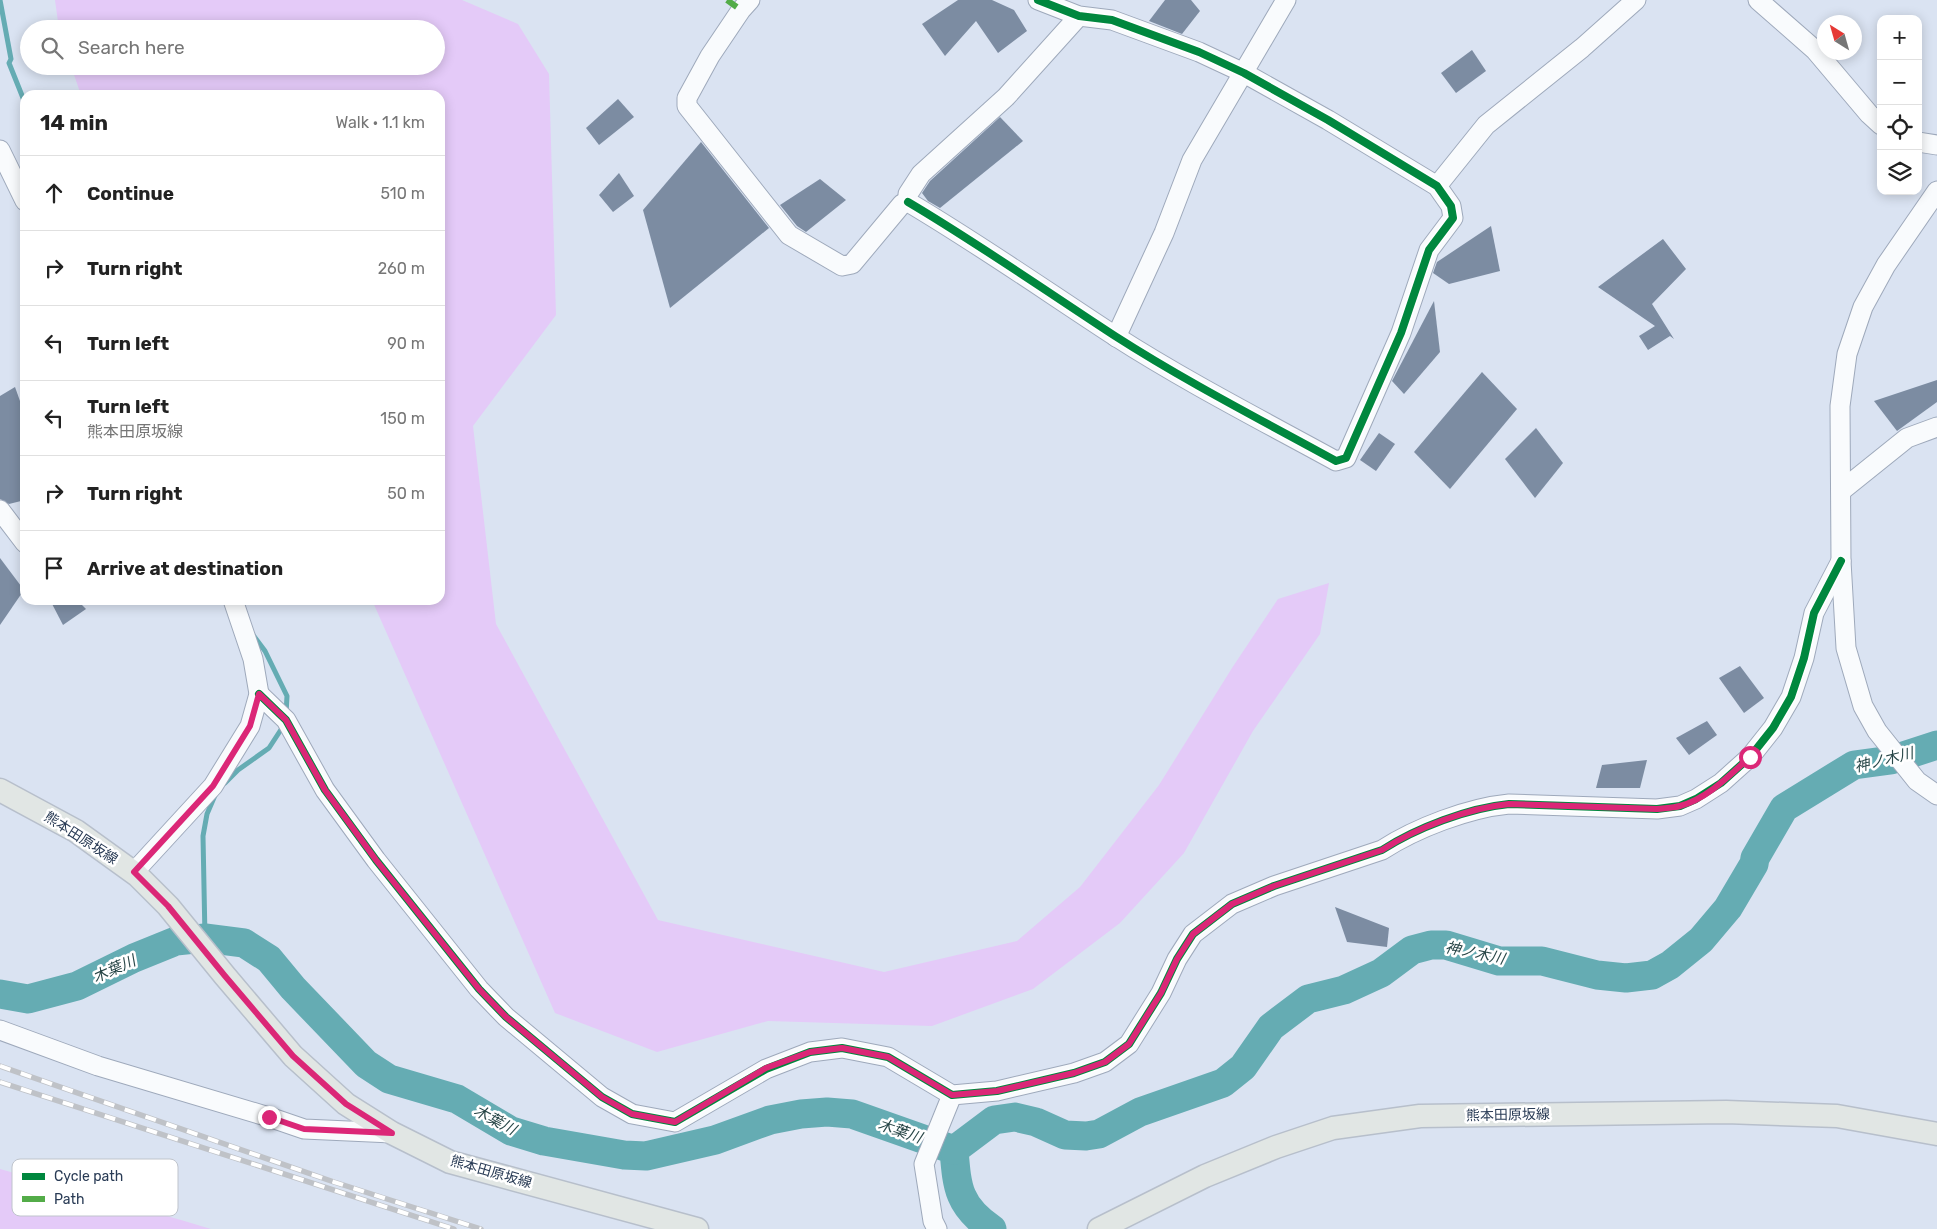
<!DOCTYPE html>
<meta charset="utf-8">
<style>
body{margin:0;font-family:Rubik,"Noto Sans JP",sans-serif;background:#f2f2f2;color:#222}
.controls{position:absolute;right:15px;top:15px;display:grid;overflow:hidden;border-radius:10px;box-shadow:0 2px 12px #0003}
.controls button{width:45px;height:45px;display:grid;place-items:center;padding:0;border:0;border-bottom:1px solid #e0e0e0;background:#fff;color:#222;font:25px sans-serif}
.compass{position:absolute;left:1817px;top:15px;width:45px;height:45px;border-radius:50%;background:#fff;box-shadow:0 2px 12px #0003;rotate:323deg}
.stop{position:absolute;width:15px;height:15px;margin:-11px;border:4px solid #db2777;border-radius:50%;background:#fff}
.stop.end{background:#db2777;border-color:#fff;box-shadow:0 1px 5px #0008}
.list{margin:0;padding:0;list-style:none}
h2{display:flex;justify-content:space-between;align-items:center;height:65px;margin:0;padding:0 20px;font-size:21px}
h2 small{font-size:16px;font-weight:400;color:#767676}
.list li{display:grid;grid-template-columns:32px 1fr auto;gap:15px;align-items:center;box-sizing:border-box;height:75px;padding:0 20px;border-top:1px solid #e0e0e0}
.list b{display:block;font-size:19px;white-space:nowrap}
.list p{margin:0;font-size:16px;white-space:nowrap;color:#767676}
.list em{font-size:16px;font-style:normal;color:#767676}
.icon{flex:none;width:28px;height:28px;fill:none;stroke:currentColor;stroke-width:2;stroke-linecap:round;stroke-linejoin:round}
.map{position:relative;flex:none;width:1937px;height:1229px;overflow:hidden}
.search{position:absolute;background:#fff;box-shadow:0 2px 12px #0003;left:20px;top:20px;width:425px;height:55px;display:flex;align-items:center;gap:12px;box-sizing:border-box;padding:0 18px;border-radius:28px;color:#767676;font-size:19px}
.panel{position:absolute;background:#fff;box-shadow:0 2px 12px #0003;left:20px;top:90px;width:425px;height:515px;border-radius:15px}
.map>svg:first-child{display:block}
.green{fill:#e4caf8}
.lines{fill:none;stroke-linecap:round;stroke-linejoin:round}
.stream{stroke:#65acb3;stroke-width:5}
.river{stroke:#65acb3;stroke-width:29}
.building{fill:#7c8ca2}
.minor-casing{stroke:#9ea9bb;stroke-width:21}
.major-casing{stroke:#b7bfcb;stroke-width:25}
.minor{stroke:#f9fbfd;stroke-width:19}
.major{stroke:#e1e6e4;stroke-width:22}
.rail-casing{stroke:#bfc2c7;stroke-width:5.5}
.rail{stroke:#fff;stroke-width:4;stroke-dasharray:11;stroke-linecap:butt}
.quiet{stroke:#53ac48;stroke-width:6;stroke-dasharray:12 6;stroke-linecap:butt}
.cycleway-casing{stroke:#fff;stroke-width:11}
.cycleway{stroke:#00873e;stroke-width:8}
.route{stroke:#db2777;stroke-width:6}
.labels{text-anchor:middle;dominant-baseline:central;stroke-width:5;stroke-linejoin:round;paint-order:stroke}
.street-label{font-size:14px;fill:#293b55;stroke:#fff}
.water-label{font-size:15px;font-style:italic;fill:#294748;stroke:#fff}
.key{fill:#fff;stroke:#bfc4cc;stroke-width:1}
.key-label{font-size:14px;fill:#293b55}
</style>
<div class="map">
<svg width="1937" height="1229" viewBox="0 0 1937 1229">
<rect width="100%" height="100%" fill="#dae3f2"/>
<g class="green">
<polygon points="55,0 462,0 518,24 549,74 556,315 473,426 496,624 658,920 884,972 1017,941 1080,887 1159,785 1232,668 1278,599 1329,583 1320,634 1253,731 1184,853 1120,923 1033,989 932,1026 768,1021 657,1052 555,1013 372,600 440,600 440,95 81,95 71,66 436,66 436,29 59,29"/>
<polygon points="0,1169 181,1220 211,1229 0,1229"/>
</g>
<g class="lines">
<g class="stream">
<polyline points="0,0 11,59 9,63 25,103"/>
<polyline points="253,635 265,651 287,696 286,714"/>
<polyline points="225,783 238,770 269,748 284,725"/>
<polyline points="205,938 203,836 207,814 216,793"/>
</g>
<g class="river">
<path d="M0 994 28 999 77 986 134 958 176 941 205 938 244 943 269 959 293 988 366 1064 389 1079 457 1099 511 1131 544 1141 624 1155 646 1156 715 1140 770 1120 801 1114 827 1112 852 1114 954 1150C957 1187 958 1206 992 1229"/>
<polyline points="954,1150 994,1120 1015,1117 1036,1122 1065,1135 1086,1136 1099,1134 1140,1112 1223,1083 1243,1067 1271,1027 1308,999 1344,990 1381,973 1412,950 1431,945 1446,945 1499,961 1542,961 1597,975 1626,978 1652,975 1670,965 1701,940 1728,908 1754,864 1755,858 1784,808 1854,765 1891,760 1937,745"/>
</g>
</g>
<g class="building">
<polygon points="958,0 992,0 1014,10 1027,31 998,53 976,21 945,56 922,24"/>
<polygon points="1165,0 1191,0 1200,11 1182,34 1149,21"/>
<polygon points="1472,50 1486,71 1456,93 1441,73"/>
<polygon points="618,99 634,117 599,145 586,128"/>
<polygon points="1000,117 1023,141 940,208 928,201 922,193 930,181"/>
<polygon points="701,142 769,228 670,308 643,210"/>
<polygon points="619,173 634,196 613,212 599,195"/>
<polygon points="820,179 846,200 806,232 797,226 780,205"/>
<polygon points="1491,226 1500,271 1449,284 1433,273 1437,262"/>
<polygon points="1663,239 1686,269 1652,304 1674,339 1670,336 1648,350 1639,336 1655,326 1598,287"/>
<polygon points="1434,301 1440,352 1404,394 1392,381"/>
<polygon points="1482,372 1517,409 1450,489 1414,452"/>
<polygon points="1937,380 1937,402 1897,431 1874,401"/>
<polygon points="15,387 25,415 25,500 9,504 0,499 0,396"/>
<polygon points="1536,428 1563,463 1535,498 1505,459"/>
<polygon points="1379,433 1395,444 1376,471 1360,460"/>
<polygon points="0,558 24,590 0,625"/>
<polygon points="50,600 77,600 86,609 63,625"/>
<polygon points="1740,666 1764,698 1744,713 1719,678"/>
<polygon points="1707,721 1717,735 1689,755 1676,738"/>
<polygon points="1647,760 1640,788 1596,788 1602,765"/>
<polygon points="1335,907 1389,928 1387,947 1347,942"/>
</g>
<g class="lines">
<g class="minor-casing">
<g id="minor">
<polyline points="750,0 741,10 710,56 687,98 687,106 789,235 842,266 852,264 902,204 908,202"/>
<polyline points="1758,0 1815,50 1869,114 1881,125"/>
<polyline points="1918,142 1937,145"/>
<polyline points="0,150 25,201"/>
<polyline points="1437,186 1486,125 1582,48 1636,0"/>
<polyline points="1937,191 1886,265 1863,307 1847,354 1840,406 1841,561 1846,648 1863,706 1877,731 1917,781 1937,795"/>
<path d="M908 202C979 244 1046 291 1115 336 1185 381 1263 421 1336 461L1346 458 1401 333 1429 250 1453 218 1451 206 1437 186 1328 120 1244 73 1199 52 1112 20 1079 16 1038 0"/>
<polyline points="908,202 908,194 921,174 1006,97 1079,16"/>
<polyline points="1116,337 1164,233 1192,160 1286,0"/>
<polyline points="1841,491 1907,438 1937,427"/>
<polyline points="0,510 25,543"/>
<path d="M259 694 286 720 325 790 376 860 479 989 506 1017 602 1097 632 1114 675 1122 766 1069 810 1052 842 1048 888 1057 952 1095 997 1091 1074 1073 1105 1062 1129 1044 1161 993 1177 959 1193 934 1232 904 1274 886 1382 850C1416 828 1468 808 1509 804L1657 809 1680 806 1696 799 1721 783 1750 757 1773 728 1791 697 1804 658 1814 613 1841 561"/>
<polyline points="134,872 213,786 250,726 259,694 253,659 233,600"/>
<polyline points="0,1030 98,1066 269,1117 304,1129 392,1133"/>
<polyline points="937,1229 933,1221 924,1164 952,1095"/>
</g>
</g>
<g class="major-casing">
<g id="major">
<polyline points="0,790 76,831 137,875 168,906 225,976 293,1056 346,1104 392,1133 450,1162 697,1229"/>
<polyline points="1099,1229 1205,1176 1276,1147 1333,1128 1420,1116 1726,1112 1837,1116 1937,1134"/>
</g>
</g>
<use href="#minor" class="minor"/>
<use href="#major" class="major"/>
<g class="rail-casing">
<g id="rail">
<polyline points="0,1066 334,1182 481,1229"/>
<polyline points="0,1082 454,1229"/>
</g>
</g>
<use href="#rail" class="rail"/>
<polyline class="quiet" points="727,0 741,10"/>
<g class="cycleway-casing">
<g id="cycleway">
<path d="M908 202C979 244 1046 291 1115 336 1185 381 1263 421 1336 461L1346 458 1401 333 1429 250 1453 218 1451 206 1437 186 1328 120 1244 73 1199 52 1112 20 1079 16 1038 0"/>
<path d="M259 694 286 720 325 790 376 860 479 989 506 1017 602 1097 632 1114 675 1122 766 1069 810 1052 842 1048 888 1057 952 1095 997 1091 1074 1073 1105 1062 1129 1044 1161 993 1177 959 1193 934 1232 904 1274 886 1382 850C1416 828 1468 808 1509 804L1657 809 1680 806 1696 799 1721 783 1750 757 1773 728 1791 697 1804 658 1814 613 1841 561"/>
</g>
</g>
<use href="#cycleway" class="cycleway"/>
</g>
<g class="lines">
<path class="route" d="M269 1117 304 1129 392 1133 346 1104 293 1056 225 976 168 906 134 872 213 786 250 726 259 694 286 720 325 790 376 860 479 989 506 1017 602 1097 632 1114 675 1122 766 1068 810 1052 842 1048 888 1057 952 1095 997 1091 1074 1073 1105 1062 1129 1044 1161 993 1177 959 1193 934 1232 904 1274 886 1382 850C1416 828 1468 808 1509 804L1657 809C1664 808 1673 808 1680 806 1707 799 1730 775 1750 757"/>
</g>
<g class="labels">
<g class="street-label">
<text transform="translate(81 838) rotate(33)">熊本田原坂線</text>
<text transform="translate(1508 1115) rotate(-1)">熊本田原坂線</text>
<text transform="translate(491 1172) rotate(16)">熊本田原坂線</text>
</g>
<g class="water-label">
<text transform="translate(1884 760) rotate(-14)">神ノ木川</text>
<text transform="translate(1475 953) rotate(12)">神ノ木川</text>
<text transform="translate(114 969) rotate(-24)">木葉川</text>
<text transform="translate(495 1120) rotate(28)">木葉川</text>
<text transform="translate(900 1131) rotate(19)">木葉川</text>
</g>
</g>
<rect x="12" y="1159" width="166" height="57" rx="8" class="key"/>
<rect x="22" y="1173" width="23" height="7" fill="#00873e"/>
<rect x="22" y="1196" width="23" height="6" fill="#53ac48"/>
<g class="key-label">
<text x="54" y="1181">Cycle path</text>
<text x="54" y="1204">Path</text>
</g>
</svg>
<div class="controls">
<button>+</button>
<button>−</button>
<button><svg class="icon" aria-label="locate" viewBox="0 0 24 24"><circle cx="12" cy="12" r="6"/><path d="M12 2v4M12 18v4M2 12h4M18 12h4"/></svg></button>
<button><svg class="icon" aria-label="layers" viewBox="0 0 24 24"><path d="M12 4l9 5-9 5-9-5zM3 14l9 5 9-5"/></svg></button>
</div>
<svg class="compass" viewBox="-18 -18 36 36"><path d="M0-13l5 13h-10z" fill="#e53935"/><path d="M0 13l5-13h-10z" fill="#767676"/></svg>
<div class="stop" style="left:1750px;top:757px"></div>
<div class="stop end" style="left:269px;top:1117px"></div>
<div class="search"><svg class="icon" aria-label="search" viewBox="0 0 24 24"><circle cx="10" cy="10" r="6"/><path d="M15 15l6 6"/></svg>Search here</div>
<section class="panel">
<h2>14 min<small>Walk · 1.1 km</small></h2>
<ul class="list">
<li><svg class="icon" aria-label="ahead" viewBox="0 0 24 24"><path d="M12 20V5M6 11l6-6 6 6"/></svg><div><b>Continue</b></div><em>510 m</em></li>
<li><svg class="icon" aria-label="right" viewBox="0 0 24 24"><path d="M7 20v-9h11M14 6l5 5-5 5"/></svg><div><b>Turn right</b></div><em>260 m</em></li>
<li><svg class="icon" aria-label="left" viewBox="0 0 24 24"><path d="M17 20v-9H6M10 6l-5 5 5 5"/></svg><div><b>Turn left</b></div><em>90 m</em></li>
<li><svg class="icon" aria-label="left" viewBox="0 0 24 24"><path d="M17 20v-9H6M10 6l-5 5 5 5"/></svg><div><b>Turn left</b><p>熊本田原坂線</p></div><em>150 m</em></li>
<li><svg class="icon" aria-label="right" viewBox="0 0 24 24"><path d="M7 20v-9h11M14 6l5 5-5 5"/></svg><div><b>Turn right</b></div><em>50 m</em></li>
<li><svg class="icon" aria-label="arrive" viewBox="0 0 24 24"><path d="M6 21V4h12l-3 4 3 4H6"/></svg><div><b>Arrive at destination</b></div></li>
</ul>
</section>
</div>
